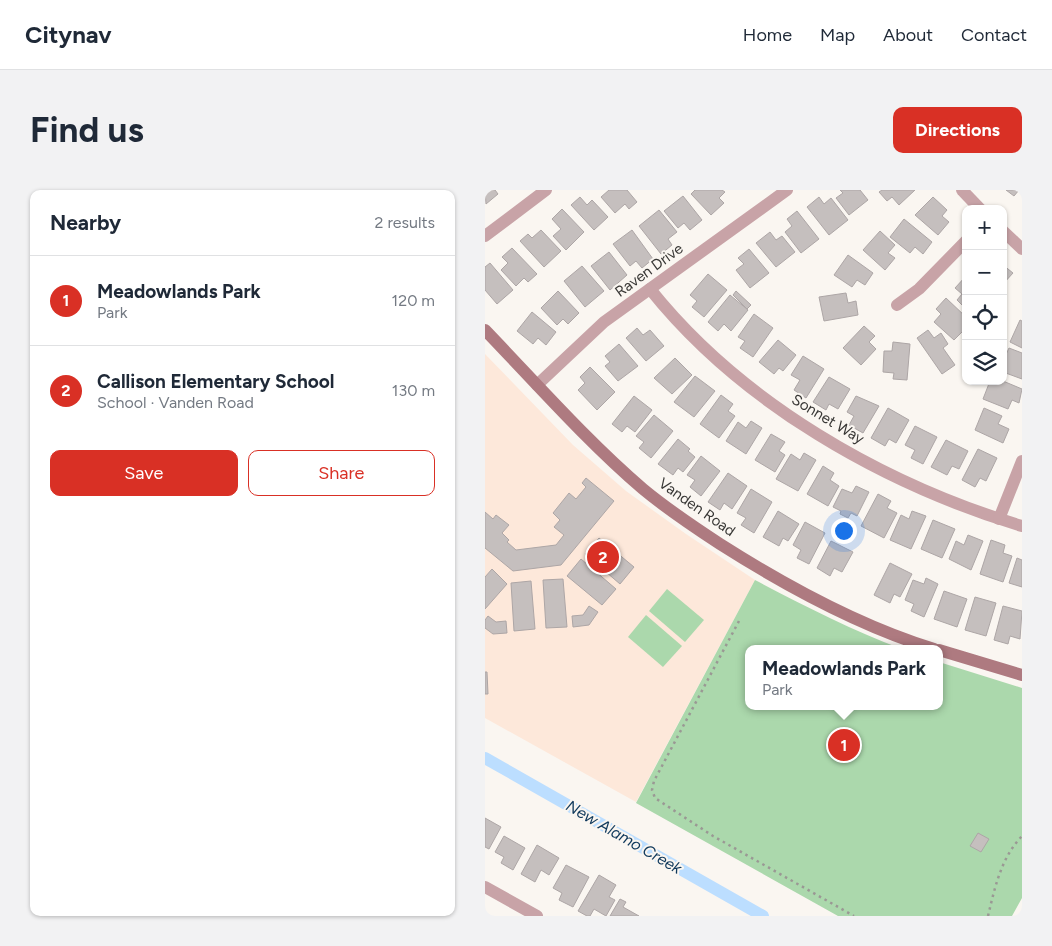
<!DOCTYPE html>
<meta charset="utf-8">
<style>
body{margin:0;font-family:Figtree,sans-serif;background:#f2f2f3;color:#1f2937}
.controls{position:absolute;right:15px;top:15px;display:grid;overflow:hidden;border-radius:10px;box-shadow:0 1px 4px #0004}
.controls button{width:45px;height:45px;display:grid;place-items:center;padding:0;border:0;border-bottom:1px solid #e0e1e3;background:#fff;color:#1f2937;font:25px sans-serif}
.you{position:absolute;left:358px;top:340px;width:18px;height:18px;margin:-12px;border:4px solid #fff;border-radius:50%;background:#1a73e8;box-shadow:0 0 0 8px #1a73e833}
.badge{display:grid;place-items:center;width:32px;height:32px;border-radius:50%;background:#d93025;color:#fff;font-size:16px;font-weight:700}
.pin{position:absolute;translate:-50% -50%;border:2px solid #fff;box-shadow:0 1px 5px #0006}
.popup{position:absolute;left:260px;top:455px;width:198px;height:65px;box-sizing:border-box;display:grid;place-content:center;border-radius:10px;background:#fff;filter:drop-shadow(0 1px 4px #0005);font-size:16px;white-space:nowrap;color:#747a83}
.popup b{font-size:19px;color:#1f2937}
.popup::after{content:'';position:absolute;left:50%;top:100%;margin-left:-10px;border:10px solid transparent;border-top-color:#fff}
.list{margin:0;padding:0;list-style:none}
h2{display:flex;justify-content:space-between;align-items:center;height:65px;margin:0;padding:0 20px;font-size:21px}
h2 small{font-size:16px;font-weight:400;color:#747a83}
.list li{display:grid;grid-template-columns:32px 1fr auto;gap:15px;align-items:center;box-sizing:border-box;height:90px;padding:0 20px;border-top:1px solid #e0e1e3}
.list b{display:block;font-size:19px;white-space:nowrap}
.list p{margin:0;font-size:16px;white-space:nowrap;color:#747a83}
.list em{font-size:16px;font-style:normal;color:#747a83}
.actions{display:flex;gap:10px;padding:15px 20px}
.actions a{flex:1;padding:11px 0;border:1px solid #d93025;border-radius:10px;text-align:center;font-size:18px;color:#d93025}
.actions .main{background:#d93025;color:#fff}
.icon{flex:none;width:28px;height:28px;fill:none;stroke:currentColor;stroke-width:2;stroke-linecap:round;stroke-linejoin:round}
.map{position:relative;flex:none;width:537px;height:726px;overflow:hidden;border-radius:10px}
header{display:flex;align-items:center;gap:30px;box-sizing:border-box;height:70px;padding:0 25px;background:#fff;border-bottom:1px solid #e0e1e3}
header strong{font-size:24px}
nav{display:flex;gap:28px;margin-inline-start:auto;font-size:18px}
.intro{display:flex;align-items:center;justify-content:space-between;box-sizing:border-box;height:120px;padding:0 30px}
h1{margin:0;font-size:35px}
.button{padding:12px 22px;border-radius:10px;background:#d93025;color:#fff;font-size:18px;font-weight:700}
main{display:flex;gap:30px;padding:0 30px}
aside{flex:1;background:#fff;border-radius:10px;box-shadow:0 1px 4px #0004}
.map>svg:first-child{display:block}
.education{fill:#fde8da}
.green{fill:#abd8ac}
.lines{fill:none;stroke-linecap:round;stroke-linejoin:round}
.canal{stroke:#bcdeff;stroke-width:12}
.building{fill:#c5bfbe;stroke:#ada6a6}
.path{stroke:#9a9894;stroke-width:2.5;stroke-dasharray:2.5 4;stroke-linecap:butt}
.street{stroke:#c8a3a7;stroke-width:12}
.secondary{stroke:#ae7a80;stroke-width:12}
.labels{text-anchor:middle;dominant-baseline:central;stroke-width:4;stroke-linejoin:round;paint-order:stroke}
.street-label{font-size:15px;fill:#383735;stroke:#faf6f1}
.water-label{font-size:16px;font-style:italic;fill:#0f385b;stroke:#faf6f1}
</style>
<header>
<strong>Citynav</strong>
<nav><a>Home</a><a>Map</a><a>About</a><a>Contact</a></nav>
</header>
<div class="intro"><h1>Find us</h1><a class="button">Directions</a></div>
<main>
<aside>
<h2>Nearby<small>2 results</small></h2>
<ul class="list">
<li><span class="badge">1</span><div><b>Meadowlands Park</b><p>Park</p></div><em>120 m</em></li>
<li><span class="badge">2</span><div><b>Callison Elementary School</b><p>School · Vanden Road</p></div><em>130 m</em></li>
</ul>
<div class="actions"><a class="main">Save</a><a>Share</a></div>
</aside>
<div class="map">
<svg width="537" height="726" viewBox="0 0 537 726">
<rect width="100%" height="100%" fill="#faf6f1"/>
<polygon class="education" points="0,164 88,255 141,301 201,344 270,390 151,612 0,528"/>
<g class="green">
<path d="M270 390C318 415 366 440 417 459H264V516H454V472L537 498V708L527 726H353L151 613Z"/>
<polygon points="182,399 219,430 200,452 164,421"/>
<polygon points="161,425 197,456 178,477 143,447"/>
</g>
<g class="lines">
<polyline class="canal" points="0,568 278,726"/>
</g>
<g class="building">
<polygon points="0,0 10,0 13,4 1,14"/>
<polygon points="124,0 142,0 152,12 144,19 140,14 130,23 116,7"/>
<polygon points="210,0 237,0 240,2 234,8 239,13 226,25 206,4"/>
<polygon points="355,0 375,0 383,10 364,25 351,8 358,3"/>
<polygon points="397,0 430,0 414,15 407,7 402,11 394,2"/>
<polygon points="521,0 534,0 529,6"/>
<polygon points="198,6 217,30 205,40 199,33 193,38 179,21"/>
<polygon points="95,7 102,15 107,10 123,27 109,40 86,15"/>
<polygon points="334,7 339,14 346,8 363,30 344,45 322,17"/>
<polygon points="448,7 462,20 457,26 464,32 453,45 430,25"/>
<polygon points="77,19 99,42 81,60 68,46 76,39 67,29"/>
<polygon points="174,20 192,42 183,49 187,55 176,64 154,36"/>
<polygon points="312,21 334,49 316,63 300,42 307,36 302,29"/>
<polygon points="419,29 447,52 438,64 430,57 425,63 405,47"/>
<polygon points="56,40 76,61 59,77 35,51 43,44 47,48"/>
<polygon points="147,40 168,69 157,78 151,71 145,76 128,54"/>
<polygon points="395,41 410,55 403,63 410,68 400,80 378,60"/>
<polygon points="285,42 291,50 297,46 310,62 291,77 271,53"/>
<polygon points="27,58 52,84 43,92 39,88 31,96 16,80 23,73 17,67"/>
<polygon points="264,59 284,83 265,98 251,80 259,74 253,68"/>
<polygon points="124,62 142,85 125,100 106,76"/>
<polygon points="363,65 388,83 380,95 372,90 367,97 349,85"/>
<polygon points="5,73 28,100 12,114 0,100 0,77"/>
<polygon points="518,75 528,83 518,94"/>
<polygon points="97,76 119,101 100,117 79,91"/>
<polygon points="223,84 242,100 219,127 207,117 212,111 205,105"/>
<polygon points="481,86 481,119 472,110 477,104 470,98"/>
<polygon points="73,101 94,123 83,134 78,129 72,135 56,118"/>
<polygon points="251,101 266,115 262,119 248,105"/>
<polygon points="361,103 363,113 371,111 373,125 339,131 334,107"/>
<polygon points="245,105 263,120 246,141 239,134 233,141 223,132"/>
<polygon points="461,108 481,127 481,138 469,150 449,132 456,124 451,119"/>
<polygon points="47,122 71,142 61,155 53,148 48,154 32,141"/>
<polygon points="269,124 288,138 268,167 255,158 260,151 253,147"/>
<polygon points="535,130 537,131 537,158 525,152"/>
<polygon points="379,136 390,146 384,152 391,159 376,175 358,158"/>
<polygon points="152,138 158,145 165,140 179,156 161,171 141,148"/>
<polygon points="443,140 449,148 456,143 463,154 458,158 470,175 457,184 432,148"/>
<polygon points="293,150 311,165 298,181 294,178 289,184 274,172"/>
<polygon points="408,152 425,154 422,190 408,189 409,183 398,182 399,161 407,161"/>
<polygon points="134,154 153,176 133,191 120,176 125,172 120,166"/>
<polygon points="524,158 537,163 537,189 518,182 518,171"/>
<polygon points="318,166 339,179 321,208 309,200 315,190 306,185"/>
<polygon points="190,168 207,185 187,204 169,188"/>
<polygon points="105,177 130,202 112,220 93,200 100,193 95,187"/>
<polygon points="210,186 230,201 209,227 189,212"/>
<polygon points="344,187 365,199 353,219 344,214 341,220 328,212"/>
<polygon points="505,191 518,191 537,199 534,213 527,210 523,219 498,209"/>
<polygon points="236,205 248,214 243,221 250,226 234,248 215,234"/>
<polygon points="149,206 167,220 150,242 142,236 137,242 127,234"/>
<polygon points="371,206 394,216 378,243 364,235 369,226 362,222"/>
<polygon points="403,218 424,230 411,253 404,249 400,256 386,248"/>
<polygon points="499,218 517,226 513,234 524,239 518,253 490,240"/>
<polygon points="169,225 188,241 166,268 154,258 159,252 151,246"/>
<polygon points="266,231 277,238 261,264 241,251 253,232 261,238"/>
<polygon points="430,236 452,247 438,274 426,268 430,260 420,255"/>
<polygon points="286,244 300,252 294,261 300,265 290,282 270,270"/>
<polygon points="193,249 205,259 203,261 210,267 198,282 193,278 188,285 173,274"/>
<polygon points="461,250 483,261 474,279 467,276 462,285 446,277"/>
<polygon points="493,259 512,268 501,291 495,288 490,297 477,290"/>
<polygon points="319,263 331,270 313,301 291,289 306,264 315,270"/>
<polygon points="216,266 235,281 216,306 205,297 210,290 202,285"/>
<polygon points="338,276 349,283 345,290 354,296 343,316 322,304"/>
<polygon points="243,283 262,296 247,319 239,313 235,320 223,312"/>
<polygon points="101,288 129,311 76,375 28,381 0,358 0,322 8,329 11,325 24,335 17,343 24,350 22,352 31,360 71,355 79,345 69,337 75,330 68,323 84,303 91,309 101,297 97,293"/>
<polygon points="371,296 384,302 372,326 366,323 363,328 355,324 356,321 348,317 357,299 367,303"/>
<polygon points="266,299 287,312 269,343 256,335 261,328 252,323"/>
<polygon points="393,304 406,311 402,318 412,323 399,348 376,336"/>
<polygon points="293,321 314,334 303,351 298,348 294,356 278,347"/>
<polygon points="427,321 441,326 426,359 405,350 416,325 424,329"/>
<polygon points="448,330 470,339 457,368 436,359"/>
<polygon points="320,332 340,343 324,374 312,368 316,360 308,355"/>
<polygon points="483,345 498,351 486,380 464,369 471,351 479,355"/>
<polygon points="114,348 149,377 135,394 100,364"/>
<polygon points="506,350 520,355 518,363 527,366 518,392 495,384"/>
<polygon points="346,351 368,362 357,382 349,378 345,386 332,378"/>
<polygon points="532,368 537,370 537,397 524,393"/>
<polygon points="96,369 131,399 117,415 82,386"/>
<polygon points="405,373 427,384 415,407 409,404 405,413 389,405"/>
<polygon points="7,379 22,394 0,419 0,387"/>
<polygon points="441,388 453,394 439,427 426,421 429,414 420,410 428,390 439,394"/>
<polygon points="78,389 82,437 61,438 58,390"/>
<polygon points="46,391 50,439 29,441 26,393"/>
<polygon points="459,401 482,409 472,437 449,429"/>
<polygon points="490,407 511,413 501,446 480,440"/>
<polygon points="104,416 113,422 104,435 88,437 87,426 98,425"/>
<polygon points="518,416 537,421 535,449 525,446 523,454 509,450"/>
<polygon points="3,426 11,432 21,431 22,443 8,444 0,438 0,430"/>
<polygon points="0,482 2,482 3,504 0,504"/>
<polygon points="0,628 16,637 4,659 0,657"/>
<polygon points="493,643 504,649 496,662 485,656"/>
<polygon points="19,646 40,658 28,680 16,673 19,667 10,662"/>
<polygon points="52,655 74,668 64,685 56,680 50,692 36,684"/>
<polygon points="81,675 104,687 88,717 74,710 77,703 68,698"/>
<polygon points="114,685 131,695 124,707 130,710 121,726 109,719 105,726 102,726 93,721"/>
<polygon points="135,709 141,712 138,717 154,726 125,726"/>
</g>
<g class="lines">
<g class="path">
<polyline points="254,431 169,591 167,600 170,608 228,646 369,726"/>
<path d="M503 726C510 697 516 668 537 646"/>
</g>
<g class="street">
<polyline points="477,0 495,19"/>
<polyline points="518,41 537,59"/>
<polyline points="0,46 61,0"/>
<path d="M165 99C256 213 398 294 537 336"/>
<polyline points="412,115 434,99 481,51"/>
<polyline points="52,195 119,132 302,0"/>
<polyline points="514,329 537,271"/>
<polyline points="0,697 52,726"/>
</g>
<g class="secondary">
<path d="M0 140C52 194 101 250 158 299 182 319 209 337 235 354 301 396 374 436 449 459"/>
<polyline points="454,460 537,485"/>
</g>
</g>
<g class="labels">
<g class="street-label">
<text transform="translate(164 80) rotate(-36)">Raven Drive</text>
<text transform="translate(343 229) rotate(31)">Sonnet Way</text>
<text transform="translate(212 317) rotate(35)">Vanden Road</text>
</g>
<g class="water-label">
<text transform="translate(139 647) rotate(30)">New Alamo Creek</text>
</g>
</g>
</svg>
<div class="controls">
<button>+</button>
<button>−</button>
<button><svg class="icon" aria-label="locate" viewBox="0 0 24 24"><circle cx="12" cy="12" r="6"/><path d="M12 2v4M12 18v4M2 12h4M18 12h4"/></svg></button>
<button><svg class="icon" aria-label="layers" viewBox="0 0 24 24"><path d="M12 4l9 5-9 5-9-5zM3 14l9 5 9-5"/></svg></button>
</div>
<div class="you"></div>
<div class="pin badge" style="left:359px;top:555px">1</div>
<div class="popup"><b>Meadowlands Park</b>Park</div>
<div class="pin badge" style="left:118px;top:367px">2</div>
</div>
</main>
